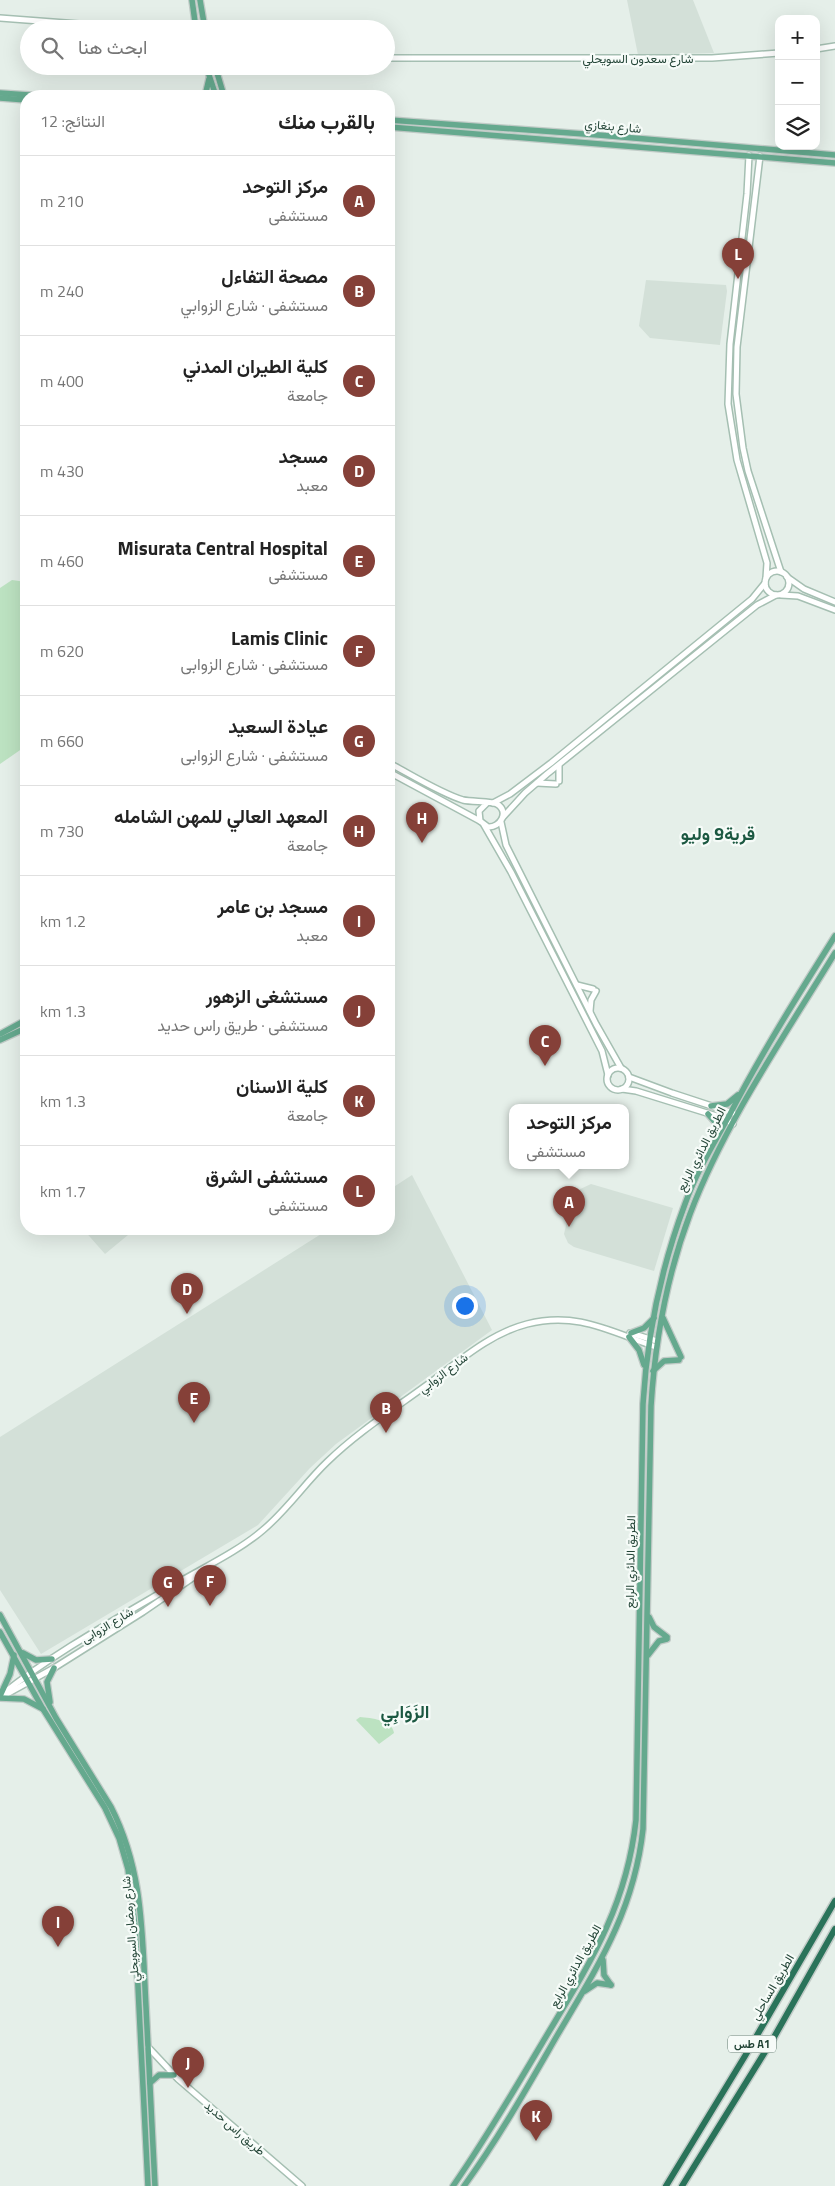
<!DOCTYPE html>
<html lang="ar">
<meta charset="utf-8">
<style>
body{margin:0;font-family:"Titillium Web",Vazirmatn,sans-serif;background:#f6f6f6;color:#222;direction:rtl}
.controls{position:absolute;right:15px;top:15px;display:grid;overflow:hidden;border-radius:10px;box-shadow:0 5px 20px #0002}
.controls button{width:45px;height:45px;display:grid;place-items:center;padding:0;border:0;border-bottom:1px solid #e0e0e0;background:#fff;color:#222;font:25px sans-serif}
.you{position:absolute;left:464px;top:1305px;width:18px;height:18px;margin:-12px;border:4px solid #fff;border-radius:50%;background:#1a73e8;box-shadow:0 0 0 8px #1a73e833}
.badge{display:grid;place-items:center;width:32px;height:32px;border-radius:50%;background:#854038;color:#fff;font-size:16px;font-weight:700}
.pin{position:absolute;translate:-50% -41px;filter:drop-shadow(0 1px 2px #0008)}
.pin::after{content:'';position:absolute;top:26px;width:18px;height:15px;background:inherit;clip-path:polygon(0 0,100% 0,50% 100%)}
.popup{position:absolute;left:509px;top:1104px;width:120px;height:65px;box-sizing:border-box;display:grid;place-content:center;border-radius:10px;background:#fff;filter:drop-shadow(0 1px 4px #0005);font-size:16px;white-space:nowrap;color:#767676}
.popup b{font-size:19px;color:#222}
.popup::after{content:'';position:absolute;left:50%;top:100%;margin-left:-10px;border:10px solid transparent;border-top-color:#fff}
.list{margin:0;padding:0;list-style:none}
h2{display:flex;justify-content:space-between;align-items:center;height:65px;margin:0;padding:0 20px;font-size:21px}
h2 small{font-size:16px;font-weight:400;color:#767676}
.list li{display:grid;grid-template-columns:32px 1fr auto;gap:15px;align-items:center;box-sizing:border-box;height:90px;padding:0 20px;border-top:1px solid #e0e0e0}
.list b{display:block;font-size:19px;white-space:nowrap}
.list p{margin:0;font-size:16px;white-space:nowrap;color:#767676}
.list em{font-size:16px;font-style:normal;color:#767676}
.icon{flex:none;width:28px;height:28px;fill:none;stroke:currentColor;stroke-width:2;stroke-linecap:round;stroke-linejoin:round}
.map{position:relative;flex:none;width:835px;height:2186px;overflow:hidden;direction:ltr}
.search{position:absolute;background:#fff;box-shadow:0 5px 20px #0002;left:20px;top:20px;width:375px;height:55px;display:flex;align-items:center;gap:12px;box-sizing:border-box;padding:0 18px;border-radius:28px;color:#767676;font-size:19px}
.panel{position:absolute;background:#fff;box-shadow:0 5px 20px #0002;left:20px;top:90px;width:375px;height:1145px;border-radius:20px;direction:rtl}
.map>svg:first-child{display:block}
.built{fill:#d3e0d8}
.green{fill:#bce2c1}
.lines{fill:none;stroke-linecap:round;stroke-linejoin:round}
.secondary-casing{stroke:#a5bfb2;stroke-width:8}
.primary-casing{stroke:#c1cbc7;stroke-width:8}
.highway-casing{stroke:#c1cbc7;stroke-width:9}
.secondary{stroke:#fff;stroke-width:5}
.primary{stroke:#65a98e;stroke-width:5.5}
.highway{stroke:#2a735a;stroke-width:6}
.labels{text-anchor:middle;dominant-baseline:central;stroke-width:4.5;stroke-linejoin:round;paint-order:stroke}
.shield{fill:#f6fbf8;stroke:#627b70;stroke-width:1}
.shield-label{font-size:11px;font-weight:bold;fill:#224436}
.street-label{font-size:12px;fill:#224436;stroke:#f6fbf8}
.district-label{font-size:18px;font-weight:bold;fill:#1b5841;stroke:#f6fbf8}
</style>
<div class="map">
<svg width="835" height="2186" viewBox="0 0 835 2186">
<rect width="100%" height="100%" fill="#e5efe9"/>
<g class="built">
<polygon points="627,0 693,0 714,53 638,55"/>
<polygon points="646,280 726,285 727,291 720,345 650,338 639,326"/>
<polygon points="412,1175 492,1330 336,1444 310,1468 258,1525 41,1654 0,1590 0,1437 329,1229 389,1229 389,1190"/>
<polygon points="591,1184 673,1208 654,1271 574,1247 568,1243 564,1234 574,1192"/>
<polygon points="83,1229 132,1229 134,1230 105,1254"/>
</g>
<g class="green">
<polygon points="12,580 26,582 26,746 0,764 0,588"/>
<path d="M360 1717C371 1718 392 1720 394 1733L379 1744 356 1720Z"/>
</g>
<g class="lines">
<g class="secondary-casing">
<g id="secondary">
<polyline points="0,18 79,24 118,29"/>
<polyline points="816,49 835,46"/>
<polyline points="386,58 712,58 779,53"/>
<polyline points="749,155 747,194 730,344 728,404 737,460 767,563 766,578"/>
<polyline points="760,156 737,347 736,394 743,448 748,471 781,572"/>
<circle cx="777" cy="583" r="12"/>
<polyline points="787,577 804,589 835,602"/>
<polyline points="781,595 798,596 835,610"/>
<path d="M389 763C410 774 440 793 463 800 471 802 492 801 497 804 510 812 500 828 488 827L480 821 479 811 486 804"/>
<polyline points="389,772 480,821"/>
<polyline points="559,781 559,766"/>
<polyline points="537,783 556,784"/>
<polyline points="493,803 510,794 551,763 752,599 765,583"/>
<polyline points="503,817 525,793 547,774 757,605 776,595"/>
<polyline points="501,822 506,845 596,1024 621,1068"/>
<polyline points="484,825 511,872 602,1051 608,1075"/>
<polyline points="577,985 593,989"/>
<polyline points="590,1011 591,1000 596,991"/>
<circle cx="618" cy="1079" r="11"/>
<polyline points="629,1077 672,1093 733,1113"/>
<polyline points="622,1089 636,1091 723,1118 733,1124"/>
<polyline points="630,1333 657,1341"/>
<polyline points="5,1695 54,1668 143,1612 194,1577"/>
<path d="M0 1696C55 1652 118 1618 179 1582 205 1567 240 1550 263 1530 287 1510 305 1483 327 1462 357 1433 391 1411 424 1387 456 1364 488 1334 527 1324 577 1311 611 1332 656 1347"/>
<polyline points="148,2047 178,2079 302,2186"/>
</g>
</g>
<g class="primary-casing">
<g id="primary">
<polyline points="192,0 196,29"/>
<polyline points="200,0 205,29"/>
<polyline points="206,66 216,96"/>
<polyline points="215,66 224,96"/>
<polyline points="0,93 43,96"/>
<polyline points="205,96 209,79"/>
<polyline points="0,98 26,100"/>
<polyline points="389,120 598,135 835,155"/>
<polyline points="389,127 835,163"/>
<polyline points="0,1034 26,1020"/>
<polyline points="0,1040 26,1028"/>
<polyline points="711,1106 727,1104 738,1095"/>
<polyline points="708,1114 715,1122 716,1137"/>
<polyline points="663,1318 681,1357"/>
<polyline points="631,1333 644,1328 654,1318"/>
<polyline points="629,1337 639,1350 644,1365"/>
<polyline points="653,1371 664,1361 679,1360"/>
<path d="M0 1615 56 1718 111 1807C144 1872 142 1936 146 2007 149 2067 152 2126 155 2186"/>
<polyline points="649,1617 654,1627 667,1637"/>
<polyline points="0,1632 43,1709 105,1808 119,1838 128,1869 135,1927 148,2186"/>
<polyline points="23,1653 36,1660 52,1659"/>
<polyline points="648,1655 659,1641 667,1639"/>
<polyline points="0,1696 10,1674 14,1655"/>
<polyline points="0,1698 24,1699 43,1709"/>
<polyline points="50,1702 47,1682 54,1668"/>
<polyline points="603,1960 604,1975 611,1985"/>
<polyline points="585,1991 597,1983 611,1985"/>
<polyline points="150,2083 159,2075 174,2075"/>
<path d="M453 2186C485 2140 513 2092 541 2045 586 1969 626 1911 636 1820L643 1404C647 1337 661 1268 685 1204 696 1173 713 1145 729 1116 761 1054 798 995 835 936"/>
<path d="M464 2186C499 2138 528 2086 558 2034 598 1966 634 1911 643 1829L651 1406C655 1341 667 1275 690 1214 724 1124 785 1035 835 953"/>
</g>
</g>
<g class="highway-casing">
<g id="highway">
<polyline points="666,2186 745,2056 835,1901"/>
<polyline points="682,2186 773,2039 835,1929"/>
</g>
</g>
<use href="#secondary" class="secondary"/>
<use href="#primary" class="primary"/>
<use href="#highway" class="highway"/>
</g>
<g class="labels">
<rect class="shield" x="728" y="2035.5" width="48" height="17" rx="4"/>
<g class="shield-label">
<text x="752" y="2044">طس A1</text>
</g>
<g class="street-label">
<text x="638" y="58">شارع سعدون السويحلي</text>
<text transform="translate(613 126) rotate(5)">شارع بنغازي</text>
<text transform="translate(701 1149) rotate(-63)">الطريق الدائري الرابع</text>
<text transform="translate(443 1373) rotate(-37)">شارع الزوابي</text>
<text transform="translate(630 1562) rotate(-89)">الطريق الدائري الرابع</text>
<text transform="translate(107 1625) rotate(-31)">شارع الزوابى</text>
<text transform="translate(130 1929) rotate(-95)">شارع رمضان السويحلي</text>
<text transform="translate(575 1966) rotate(-61)">الطريق الدائري الرابع</text>
<text transform="translate(772 1987) rotate(-60)">الطريق الساحلي</text>
<text transform="translate(235 2128) rotate(41)">طريق راس حديد</text>
</g>
<g class="district-label">
<text x="718" y="833">قرية9 وليو</text>
<text x="405" y="1711">الزَوَابِي</text>
</g>
</g>
</svg>
<div class="controls">
<button>+</button>
<button>−</button>
<button><svg class="icon" aria-label="layers" viewBox="0 0 24 24"><path d="M12 4l9 5-9 5-9-5zM3 14l9 5 9-5"/></svg></button>
</div>
<div class="you"></div>
<div class="pin badge" style="left:569px;top:1227px">A</div>
<div class="popup"><b>مركز التوحد</b>مستشفى</div>
<div class="pin badge" style="left:386px;top:1433px">B</div>
<div class="pin badge" style="left:545px;top:1066px">C</div>
<div class="pin badge" style="left:187px;top:1314px">D</div>
<div class="pin badge" style="left:194px;top:1423px">E</div>
<div class="pin badge" style="left:210px;top:1606px">F</div>
<div class="pin badge" style="left:168px;top:1607px">G</div>
<div class="pin badge" style="left:422px;top:843px">H</div>
<div class="pin badge" style="left:58px;top:1947px">I</div>
<div class="pin badge" style="left:188px;top:2088px">J</div>
<div class="pin badge" style="left:536px;top:2141px">K</div>
<div class="pin badge" style="left:738px;top:279px">L</div>
<div class="search"><svg class="icon" aria-label="search" viewBox="0 0 24 24"><circle cx="10" cy="10" r="6"/><path d="M15 15l6 6"/></svg>ابحث هنا</div>
<section class="panel">
<h2>بالقرب منك<small>النتائج: 12</small></h2>
<ul class="list">
<li><span class="badge">A</span><div><b>مركز التوحد</b><p>مستشفى</p></div><em>210 m</em></li>
<li><span class="badge">B</span><div><b>مصحة التفاءل</b><p>مستشفى · شارع الزوابي</p></div><em>240 m</em></li>
<li><span class="badge">C</span><div><b>كلية الطيران المدني</b><p>جامعة</p></div><em>400 m</em></li>
<li><span class="badge">D</span><div><b>مسجد</b><p>معبد</p></div><em>430 m</em></li>
<li><span class="badge">E</span><div><b>Misurata Central Hospital</b><p>مستشفى</p></div><em>460 m</em></li>
<li><span class="badge">F</span><div><b>Lamis Clinic</b><p>مستشفى · شارع الزوابى</p></div><em>620 m</em></li>
<li><span class="badge">G</span><div><b>عيادة السعيد</b><p>مستشفى · شارع الزوابى</p></div><em>660 m</em></li>
<li><span class="badge">H</span><div><b>المعهد العالي للمهن الشامله</b><p>جامعة</p></div><em>730 m</em></li>
<li><span class="badge">I</span><div><b>مسجد بن عامر</b><p>معبد</p></div><em>1.2 km</em></li>
<li><span class="badge">J</span><div><b>مستشغى الزهور</b><p>مستشفى · طريق راس حديد</p></div><em>1.3 km</em></li>
<li><span class="badge">K</span><div><b>كلية الاسنان</b><p>جامعة</p></div><em>1.3 km</em></li>
<li><span class="badge">L</span><div><b>مستشفى الشرق</b><p>مستشفى</p></div><em>1.7 km</em></li>
</ul>
</section>
</div>
